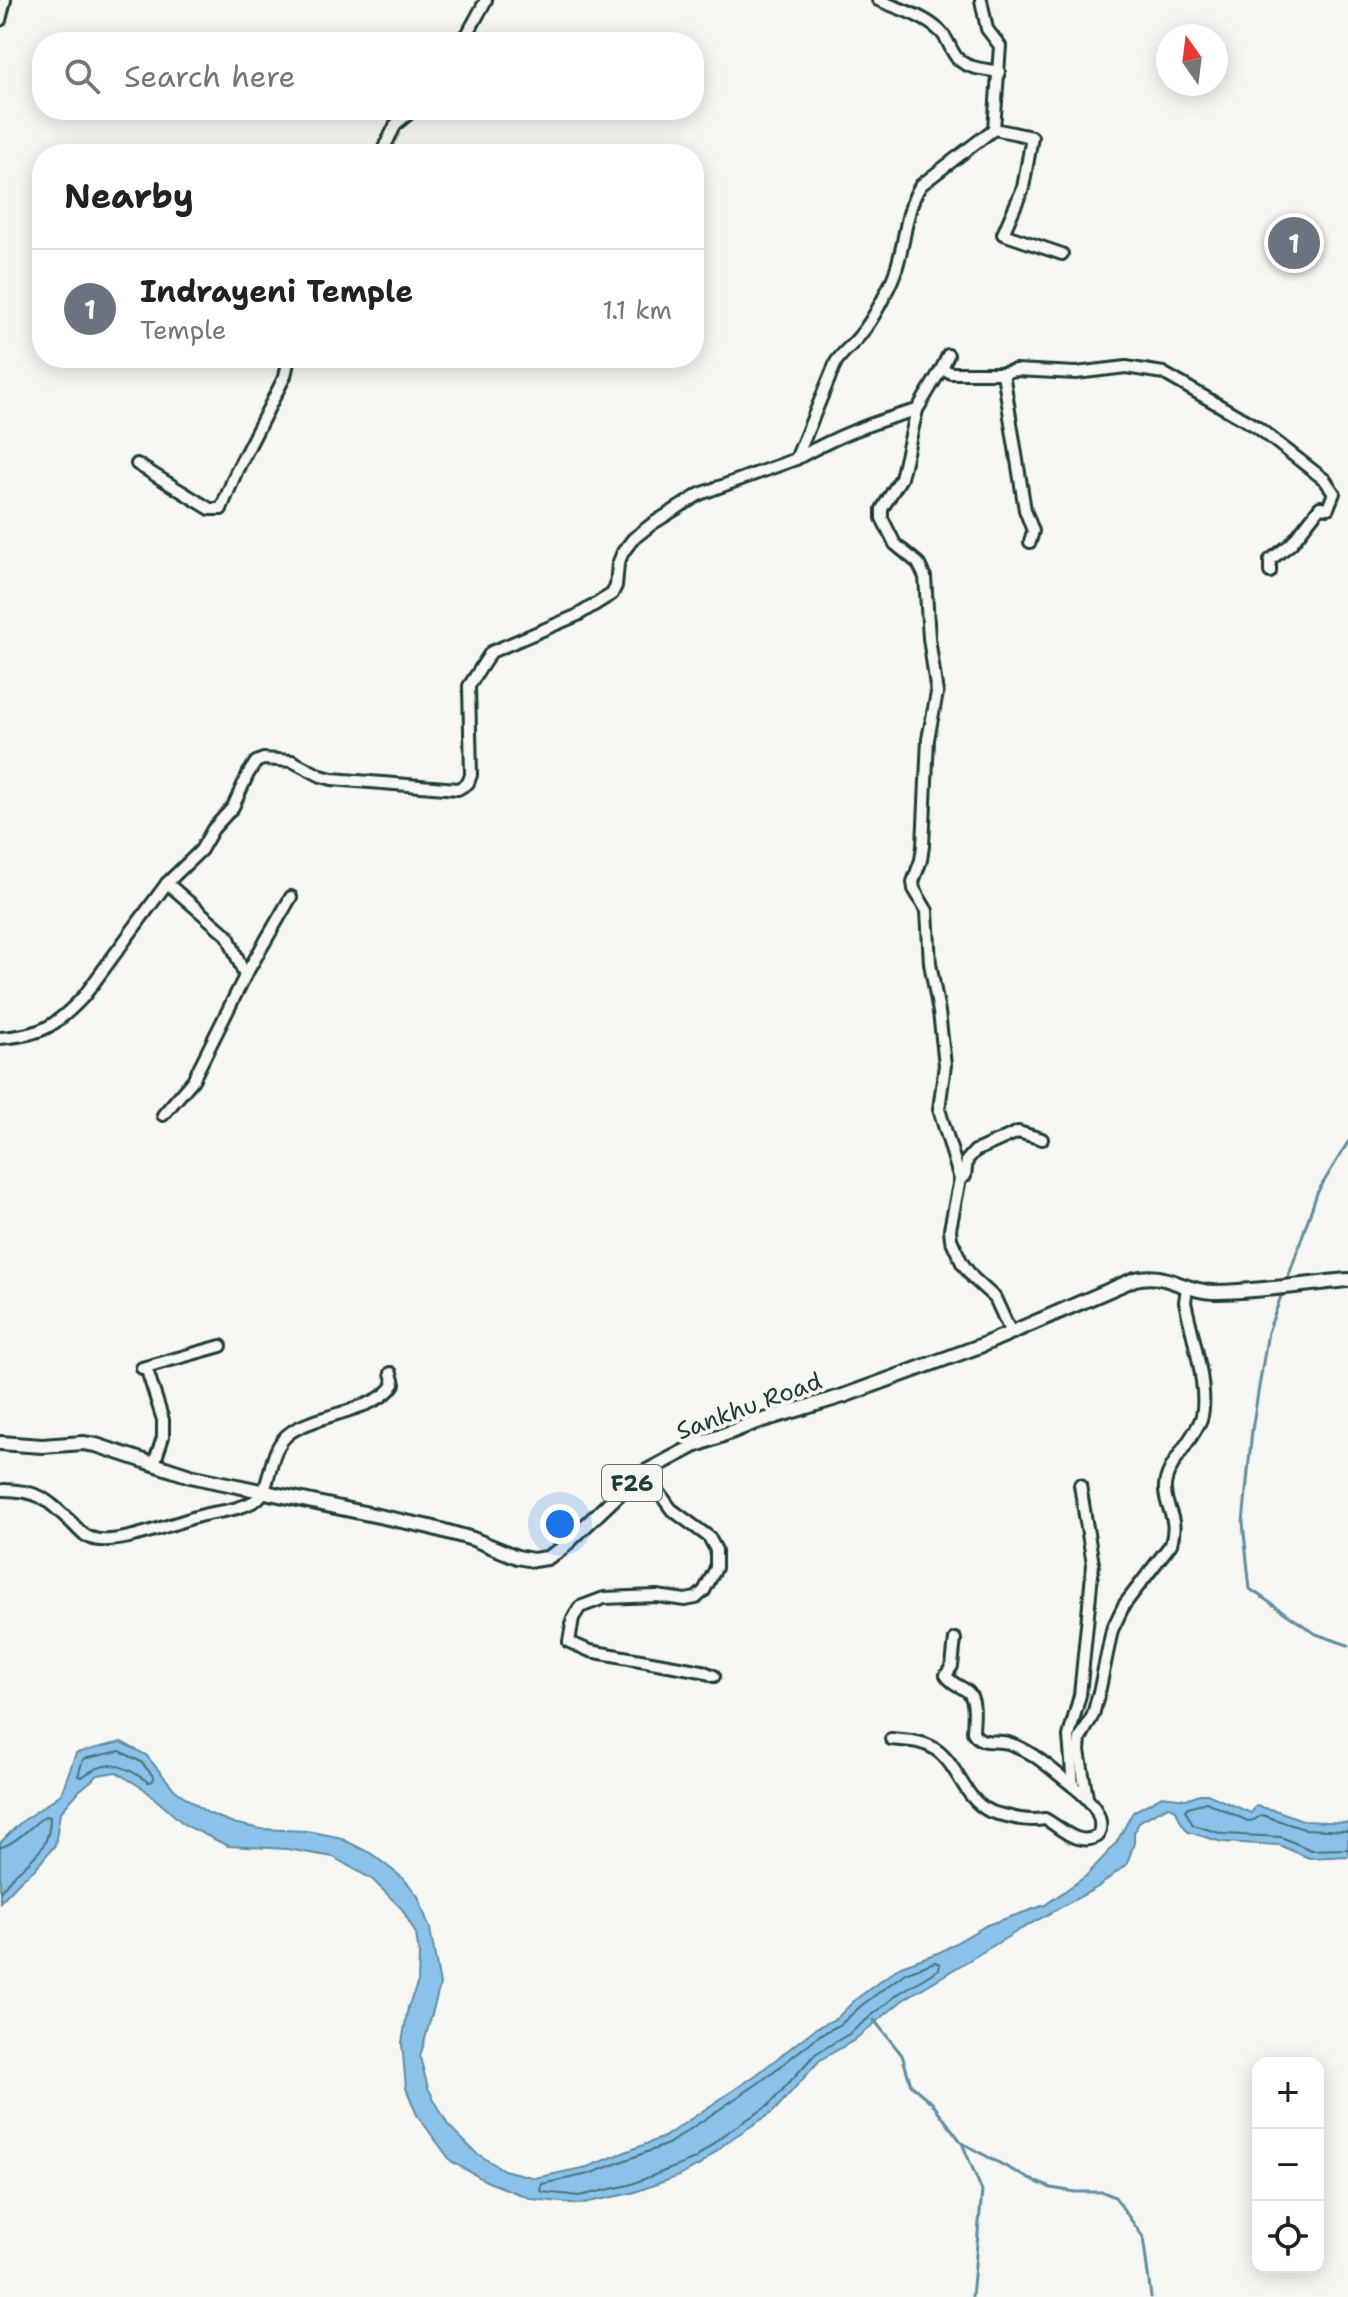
<!DOCTYPE html>
<meta charset="utf-8">
<style>
body{margin:0;font-family:"Shantell Sans",sans-serif;background:#f6f6f6;color:#222}
.controls{position:absolute;right:24px;bottom:24px;display:grid;overflow:hidden;border-radius:16px;box-shadow:0 4px 20px #0003}
.controls button{width:72px;height:72px;display:grid;place-items:center;padding:0;border:0;border-bottom:2px solid #e0e0e0;background:#fff;color:#222;font:40px sans-serif}
.compass{position:absolute;left:1156px;top:24px;width:72px;height:72px;border-radius:50%;background:#fff;box-shadow:0 4px 20px #0003;rotate:346deg}
.you{position:absolute;left:560px;top:1524px;width:28px;height:28px;margin:-20px;border:6px solid #fff;border-radius:50%;background:#1a73e8;box-shadow:0 0 0 12px #1a73e833}
.badge{display:grid;place-items:center;width:52px;height:52px;border-radius:50%;background:#1a73e8;color:#fff;font-size:26px;font-weight:700}
.pin{position:absolute;translate:-50% -50%;border:4px solid #fff;box-shadow:0 2px 8px #0006}
.list{margin:0;padding:0;list-style:none}
h2{display:flex;justify-content:space-between;align-items:center;height:104px;margin:0;padding:0 32px;font-size:34px}
h2 small{font-size:26px;font-weight:400;color:#767676}
.list li{display:grid;grid-template-columns:52px 1fr auto;gap:24px;align-items:center;box-sizing:border-box;height:120px;padding:0 32px;border-top:2px solid #e0e0e0}
.list b{display:block;font-size:30px;white-space:nowrap}
.list p{margin:0;font-size:26px;white-space:nowrap;color:#767676}
.list em{font-size:26px;font-style:normal;color:#767676}
.icon{flex:none;width:44px;height:44px;fill:none;stroke:currentColor;stroke-width:2;stroke-linecap:round;stroke-linejoin:round}
.map{position:relative;flex:none;width:1348px;height:2297px;overflow:hidden}
.search{position:absolute;background:#fff;box-shadow:0 4px 20px #0003;left:32px;top:32px;width:672px;height:88px;display:flex;align-items:center;gap:20px;box-sizing:border-box;padding:0 28px;border-radius:32px;color:#767676;font-size:30px}
.panel{position:absolute;background:#fff;box-shadow:0 4px 20px #0003;left:32px;top:144px;width:672px;height:224px;border-radius:32px}
.map>svg:first-child{display:block}
.water{fill:#8bc2e9;stroke:#608da1;stroke-width:2}
.lines{fill:none;stroke-linecap:round;stroke-linejoin:round}
.shore{stroke:#4a727c;stroke-width:2}
.stream{stroke:#608da1;stroke-width:3}
.minor-casing{stroke:#1f3d34;stroke-width:16}
.major-casing{stroke:#1f3d34;stroke-width:18}
.minor{stroke:#f6f6f2;stroke-width:10}
.major{stroke:#f6f6f2;stroke-width:12}
.labels{text-anchor:middle;dominant-baseline:central;stroke-width:8;stroke-linejoin:round;paint-order:stroke}
.shield{fill:#f6f6f2;stroke:#60746d;stroke-width:2}
.shield-label{font-size:22px;font-weight:bold;fill:#1f3d34}
.street-label{font-size:24px;fill:#1f3d34;stroke:#f6f6f2}
</style>
<div class="map">
<svg width="1348" height="2297" viewBox="0 0 1348 2297">
<rect width="100%" height="100%" fill="#f6f6f2"/>
<filter id="ink" filterUnits="userSpaceOnUse"><feTurbulence type="fractalNoise" baseFrequency=".0125" numOctaves="2"/><feDisplacementMap in="SourceGraphic" scale="16" xChannelSelector="R" yChannelSelector="G"/><feConvolveMatrix kernelMatrix="1 2 1 2 8 2 1 2 1" color-interpolation-filters="sRGB"/></filter>
<g filter="url(#ink)">
<polygon class="water" points="121,1742 146,1755 175,1790 208,1813 233,1823 261,1829 307,1831 338,1837 372,1854 404,1879 418,1896 430,1929 440,1985 420,2057 428,2088 448,2125 476,2153 504,2170 535,2178 587,2167 664,2137 756,2075 816,2028 837,2018 856,1999 901,1966 940,1952 987,1925 1045,1905 1086,1876 1115,1845 1133,1812 1162,1796 1186,1799 1200,1794 1207,1794 1251,1813 1256,1806 1278,1811 1305,1821 1348,1823 1348,1856 1309,1858 1279,1845 1222,1842 1188,1832 1181,1822 1176,1810 1168,1806 1140,1821 1134,1832 1134,1843 1127,1864 1098,1887 1021,1929 903,2000 853,2041 820,2060 773,2112 728,2141 700,2165 679,2176 632,2193 579,2204 532,2199 486,2181 451,2161 417,2115 406,2088 402,2043 408,2007 418,1982 419,1955 416,1934 402,1909 373,1880 333,1857 287,1849 228,1846 185,1825 144,1789 116,1772 98,1775 79,1791 60,1813 55,1845 35,1869 22,1879 0,1902 0,1843 20,1823 61,1794 76,1753"/>
<g class="lines">
<g class="shore">
<path d="M120 1751 141 1762 154 1777 153 1781 148 1782C123 1765 109 1757 82 1777L78 1776 83 1759Z"/>
<polyline points="1348,1831 1304,1829 1262,1815 1254,1820 1248,1821 1206,1802 1188,1807 1185,1810 1193,1825 1223,1834 1281,1837 1311,1850 1348,1849"/>
<path d="M0 1847C13 1846 33 1824 45 1816L50 1817C50 1845 38 1854 18 1872 11 1877 6 1885 0 1892"/>
<polygon points="935,1962 940,1964 939,1969 898,1994 849,2034 815,2054 768,2106 723,2135 695,2159 629,2185 579,2196 543,2192 540,2190 542,2184 589,2174 668,2144 760,2082 820,2035 841,2024 862,2005 905,1973"/>
</g>
<g class="stream">
<polyline points="1286,1284 1317,1193 1348,1142"/>
<polyline points="1283,1291 1268,1332 1252,1430 1243,1523 1250,1589 1316,1634 1348,1645"/>
<polyline points="874,2020 902,2055 911,2085 932,2103 962,2143 982,2191 972,2297"/>
<polyline points="964,2144 1029,2179 1051,2188 1075,2192 1103,2192 1115,2197 1143,2237 1151,2297"/>
</g>
<g class="minor-casing">
<g id="minor">
<path d="M878 0C899 9 923 15 940 31 948 38 950 50 957 58 967 69 985 69 999 72"/>
<polyline points="0,20 5,0"/>
<polyline points="460,42 468,33 486,0"/>
<polyline points="994,129 1032,137 1023,188 1003,234 1062,254"/>
<polyline points="381,154 396,124 413,110"/>
<polyline points="948,355 942,368 917,410 901,478 882,509 882,518 895,544 918,563 925,577 929,638 937,693 928,739 923,846 921,860 913,882 914,889 927,911 930,963 939,1012 945,1065 939,1109 960,1179 950,1229 951,1239 962,1263 973,1278 995,1298 1011,1333"/>
<polyline points="942,368 951,373 1003,373 1015,370 1076,373 1126,367 1163,373 1257,427 1325,480 1334,493 1328,508 1320,507 1291,544 1270,560 1270,572"/>
<polyline points="1003,373 1025,510 1033,531 1030,542"/>
<path d="M796 459C837 436 872 422 917 410"/>
<polyline points="137,464 210,509 221,509 237,470 285,376 289,358"/>
<polyline points="245,976 291,897"/>
<path d="M0 1038C42 1035 56 1026 84 996L167 883 201 850 213 829 233 807 248 774 256 762 263 759 292 761 321 776 332 779 458 789 468 783 471 775 469 686 491 652 578 615 612 594 616 586 618 564 623 552 633 539 652 524 700 494 796 459 836 362C843 352 850 347 857 339 872 322 883 300 892 280 906 250 903 212 921 185L994 129 1000 46 987 29 981 0"/>
<polyline points="163,1115 193,1080 245,976 228,936 167,883"/>
<polyline points="960,1179 965,1176 967,1160 975,1151 1018,1132 1042,1139"/>
<polyline points="146,1367 163,1420 163,1437 154,1464"/>
<polyline points="142,1368 221,1346"/>
<polyline points="645,1472 671,1509 709,1537 716,1550 716,1568 704,1591 696,1598 685,1600 657,1596 604,1598 580,1607 573,1618 569,1642 590,1651 702,1671 714,1676"/>
<path d="M4 1490C41 1491 46 1499 72 1523 78 1529 83 1536 91 1538 115 1548 177 1521 203 1515 220 1511 240 1510 256 1500 273 1489 266 1449 291 1432 317 1414 380 1410 394 1384L391 1373"/>
<path d="M955 1639 952 1666 946 1675C952 1685 960 1685 968 1692 977 1701 973 1721 973 1732 981 1746 994 1739 1008 1743 1032 1750 1053 1771 1073 1786"/>
<path d="M891 1739C906 1741 922 1740 935 1749 958 1764 963 1798 989 1811 994 1813 1002 1815 1007 1816 1020 1820 1032 1821 1045 1819 1063 1829 1077 1847 1098 1836 1107 1816 1088 1798 1073 1786L1069 1736 1080 1695 1093 1564 1080 1485"/>
<path d="M1087 1797 1079 1751 1080 1739 1093 1715 1100 1688 1112 1630 1124 1605 1171 1544C1179 1517 1166 1512 1165 1490 1163 1468 1193 1441 1201 1419 1210 1392 1191 1331 1185 1302L1187 1287"/>
</g>
</g>
<g class="major-casing">
<path id="major" d="M0 1443 42 1446 83 1443 96 1445 190 1476 430 1527 473 1539 517 1557 533 1560 547 1558 560 1550 623 1490 645 1472 694 1446 754 1423 843 1396 980 1346 1135 1279C1166 1271 1182 1291 1213 1292 1257 1292 1304 1284 1348 1280"/>
</g>
<use href="#minor" class="minor"/>
<use href="#major" class="major"/>
</g>
</g>
<g class="labels">
<rect class="shield" x="602" y="1465" width="60" height="36" rx="6"/>
<g class="shield-label">
<text x="632" y="1483">F26</text>
</g>
<g class="street-label">
<text transform="translate(749 1406) rotate(-20)">Sankhu Road</text>
</g>
</g>
</svg>
<div class="controls">
<button>+</button>
<button>−</button>
<button><svg class="icon" aria-label="locate" viewBox="0 0 24 24"><circle cx="12" cy="12" r="6"/><path d="M12 2v4M12 18v4M2 12h4M18 12h4"/></svg></button>
</div>
<svg class="compass" viewBox="-18 -18 36 36"><path d="M0-13l5 13h-10z" fill="#e53935"/><path d="M0 13l5-13h-10z" fill="#767676"/></svg>
<div class="you"></div>
<div class="pin badge" style="left:1294px;top:243px;background:#6b7280">1</div>
<div class="search"><svg class="icon" aria-label="search" viewBox="0 0 24 24"><circle cx="10" cy="10" r="6"/><path d="M15 15l6 6"/></svg>Search here</div>
<section class="panel">
<h2>Nearby<small></small></h2>
<ul class="list">
<li><span class="badge" style="background:#6b7280">1</span><div><b>Indrayeni Temple</b><p>Temple</p></div><em>1.1 km</em></li>
</ul>
</section>
</div>
